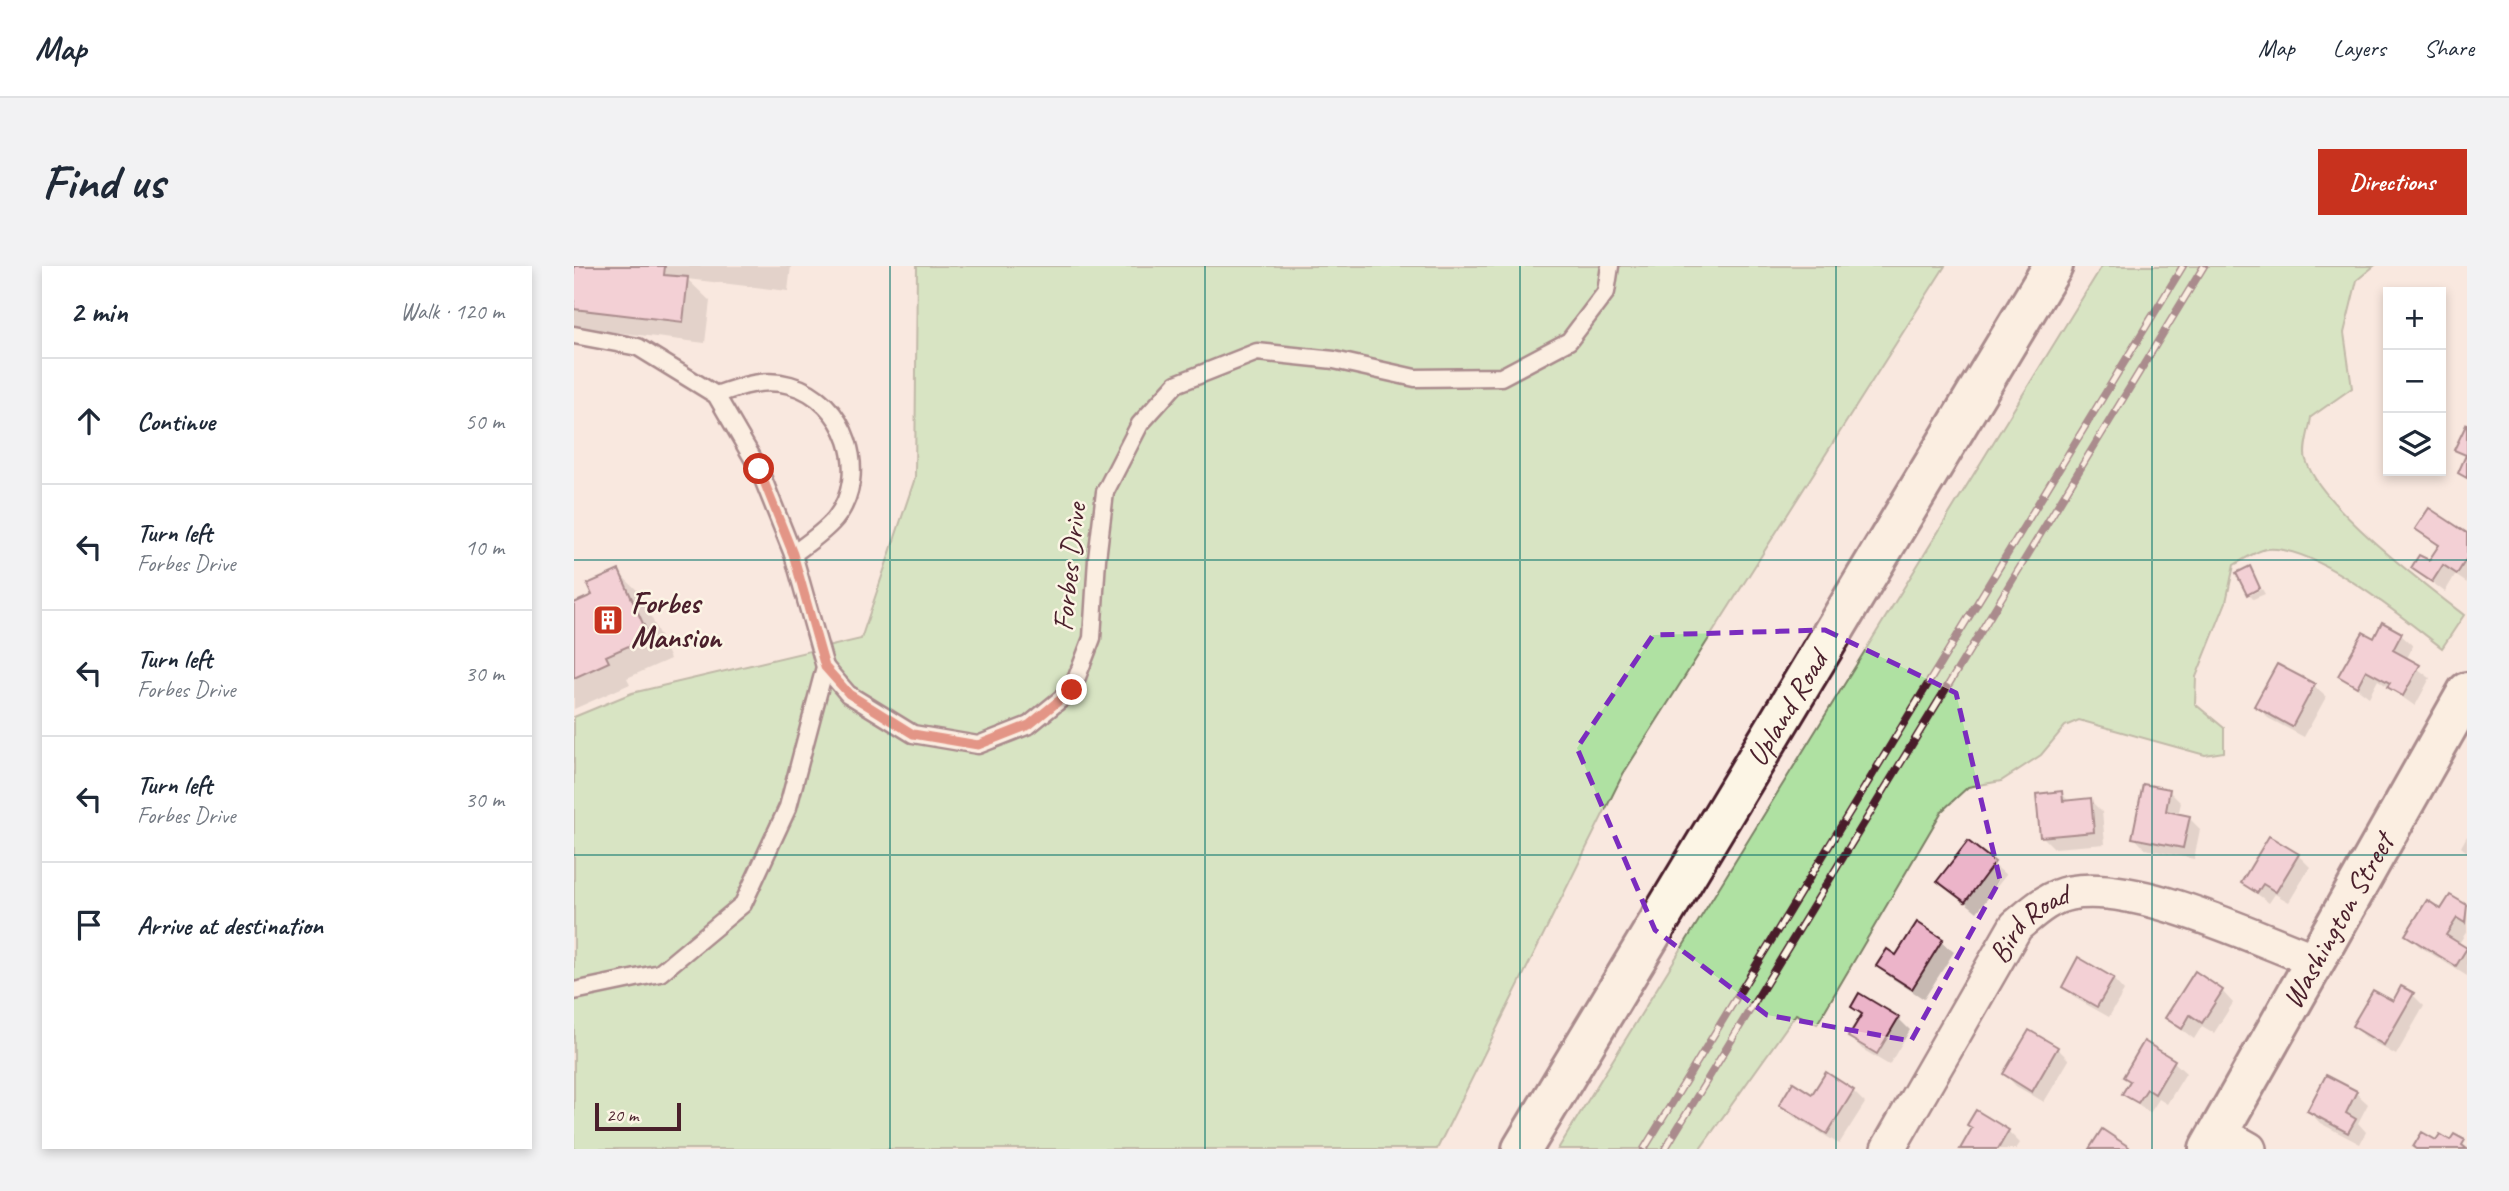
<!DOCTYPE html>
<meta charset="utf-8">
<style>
body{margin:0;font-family:Caveat,sans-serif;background:#f2f2f3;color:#1f2937}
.controls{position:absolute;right:21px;top:21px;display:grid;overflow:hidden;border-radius:0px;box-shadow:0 4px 10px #0003}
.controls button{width:63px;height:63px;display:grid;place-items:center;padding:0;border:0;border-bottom:2px solid #e0e1e3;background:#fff;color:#1f2937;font:35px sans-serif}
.scale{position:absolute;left:21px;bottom:18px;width:86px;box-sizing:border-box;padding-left:7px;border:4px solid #4a1f2b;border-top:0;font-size:19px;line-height:24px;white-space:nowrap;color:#4a1f2b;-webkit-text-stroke:5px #fcf5e5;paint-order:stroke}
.stop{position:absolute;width:21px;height:21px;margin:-16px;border:5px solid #c8321e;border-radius:50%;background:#fff}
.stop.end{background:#c8321e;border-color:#fff;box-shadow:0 2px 7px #0008}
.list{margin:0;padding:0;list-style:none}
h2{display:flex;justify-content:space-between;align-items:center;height:91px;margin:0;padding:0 28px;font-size:30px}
h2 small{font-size:23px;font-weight:400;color:#747a83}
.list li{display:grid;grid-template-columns:46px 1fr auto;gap:21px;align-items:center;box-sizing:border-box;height:126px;padding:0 28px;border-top:2px solid #e0e1e3}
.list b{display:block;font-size:26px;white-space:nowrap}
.list p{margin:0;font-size:23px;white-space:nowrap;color:#747a83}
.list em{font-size:23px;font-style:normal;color:#747a83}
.icon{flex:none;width:38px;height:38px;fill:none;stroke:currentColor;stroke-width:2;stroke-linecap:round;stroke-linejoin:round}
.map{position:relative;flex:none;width:1893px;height:883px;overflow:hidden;border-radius:0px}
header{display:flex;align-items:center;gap:42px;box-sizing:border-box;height:98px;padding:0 35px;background:#fff;border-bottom:2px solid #e0e1e3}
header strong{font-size:33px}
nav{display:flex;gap:38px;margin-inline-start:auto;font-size:24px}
.intro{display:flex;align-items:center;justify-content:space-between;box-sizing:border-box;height:168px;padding:0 42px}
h1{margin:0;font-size:49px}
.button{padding:18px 32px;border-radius:0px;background:#c8321e;color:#fff;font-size:24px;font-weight:700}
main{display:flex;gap:42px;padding:0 42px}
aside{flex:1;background:#fff;border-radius:0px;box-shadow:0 4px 10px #0003}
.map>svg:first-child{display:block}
.green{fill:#afe1a2;stroke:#7c8066;stroke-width:2}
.shadow{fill:#0003}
.building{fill:#ecb4c9;stroke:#4a1f2b;stroke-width:2}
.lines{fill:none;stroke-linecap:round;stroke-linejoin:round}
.service-casing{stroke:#4a1f2b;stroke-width:21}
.minor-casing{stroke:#4a1f2b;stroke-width:38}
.tertiary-casing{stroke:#4a1f2b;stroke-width:44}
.secondary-casing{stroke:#4a1f2b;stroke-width:44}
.service{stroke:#fcf5e5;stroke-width:16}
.minor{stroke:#fcf5e5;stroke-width:33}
.tertiary{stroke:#fcf5e5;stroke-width:38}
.secondary{stroke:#fcf5e5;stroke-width:38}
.rail-casing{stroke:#4a1f2b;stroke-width:8}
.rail{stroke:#fcf5e5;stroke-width:5;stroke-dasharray:16;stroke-linecap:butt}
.route{stroke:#c8321e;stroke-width:9}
.marked{fill:none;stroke:#7b2cbf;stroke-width:5;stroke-dasharray:14 9;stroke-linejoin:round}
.grid{fill:none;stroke:#0f766e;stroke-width:2;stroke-opacity:0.55}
.labels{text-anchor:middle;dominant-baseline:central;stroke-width:5;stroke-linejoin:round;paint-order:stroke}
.street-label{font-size:30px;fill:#4a1f2b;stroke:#fcf5e5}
.poi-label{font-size:30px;font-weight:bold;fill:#4a1f2b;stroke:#fcf5e5;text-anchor:start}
</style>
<header>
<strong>Map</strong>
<nav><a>Map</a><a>Layers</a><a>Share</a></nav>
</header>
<div class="intro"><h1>Find us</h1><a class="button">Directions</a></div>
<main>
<aside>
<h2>2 min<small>Walk · 120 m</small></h2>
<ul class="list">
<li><svg class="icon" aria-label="ahead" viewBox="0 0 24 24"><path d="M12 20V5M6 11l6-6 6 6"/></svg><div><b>Continue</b></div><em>50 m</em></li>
<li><svg class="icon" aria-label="left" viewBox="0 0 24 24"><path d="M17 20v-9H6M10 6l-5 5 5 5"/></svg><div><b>Turn left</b><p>Forbes Drive</p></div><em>10 m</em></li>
<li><svg class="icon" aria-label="left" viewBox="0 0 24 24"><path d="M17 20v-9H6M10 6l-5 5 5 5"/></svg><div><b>Turn left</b><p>Forbes Drive</p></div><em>30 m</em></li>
<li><svg class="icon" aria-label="left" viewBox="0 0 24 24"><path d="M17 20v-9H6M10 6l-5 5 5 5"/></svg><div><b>Turn left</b><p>Forbes Drive</p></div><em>30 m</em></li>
<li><svg class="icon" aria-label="arrive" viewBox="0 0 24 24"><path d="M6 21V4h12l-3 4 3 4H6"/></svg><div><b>Arrive at destination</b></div></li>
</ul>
</aside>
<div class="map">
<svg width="1893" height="883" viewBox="0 0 1893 883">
<rect width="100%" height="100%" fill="#f9e8df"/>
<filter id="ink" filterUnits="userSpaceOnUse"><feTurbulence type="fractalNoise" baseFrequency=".0143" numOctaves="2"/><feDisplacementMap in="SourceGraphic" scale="14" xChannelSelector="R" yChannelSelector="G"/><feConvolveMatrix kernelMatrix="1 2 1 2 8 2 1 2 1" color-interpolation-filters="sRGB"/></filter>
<g filter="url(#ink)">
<g class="green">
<polygon points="343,0 1371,0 1049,508 863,883 0,883 0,451 58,427 287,373 341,212"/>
<path d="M1528 0H1800L1783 14 1770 67 1778 122 1737 151C1736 163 1728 183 1732 194 1746 240 1851 319 1890 349L1868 382C1829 352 1743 279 1693 283 1683 284 1669 294 1660 299L1652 336 1622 411 1621 438 1650 462V486L1631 489 1505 454 1491 460 1467 489 1427 515 1394 521 1368 545 1243 758 1222 748 1126 883H984Z"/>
</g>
<g class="shadow">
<polygon points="0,0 217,0 214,25 113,13 136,35 131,77 0,61"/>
<polygon points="1844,263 1893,269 1893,317 1881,309 1871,326 1839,302 1855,297 1866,281"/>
<polygon points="44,306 67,328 96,393 53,412 56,418 0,443 0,339 21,330"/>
<polygon points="1688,323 1691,328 1679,333 1676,329"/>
<polygon points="1827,369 1839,380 1832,394 1856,412 1841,440 1804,414 1795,431 1767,410"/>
<polygon points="1704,400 1740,420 1752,431 1730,471 1694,452 1683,440"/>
<polygon points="1595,525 1607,537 1604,549 1615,552 1626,563 1620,593 1571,583 1560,571"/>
<polygon points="1487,527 1496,536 1516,534 1528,546 1531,578 1480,582 1468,570"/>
<polygon points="1893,570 1893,586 1887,581"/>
<polygon points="1696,573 1724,589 1736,601 1715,636 1701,628 1695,637 1669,617"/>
<polygon points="1394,577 1432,609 1403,646 1366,615"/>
<polygon points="1876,631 1893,641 1893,665 1884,679 1893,685 1893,710 1845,680 1834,669 1868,645"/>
<polygon points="1343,658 1380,686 1350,733 1316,711 1304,700 1322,692"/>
<polygon points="1539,713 1550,725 1535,751 1501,732 1490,720"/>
<polygon points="1648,725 1659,737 1640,767 1628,760 1620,773 1593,752"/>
<polygon points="1839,729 1850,740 1822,789 1792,772 1780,760"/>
<polygon points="1279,741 1324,752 1336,764 1315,799 1288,783 1277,771 1289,750"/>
<polygon points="1571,778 1600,796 1612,807 1593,838 1585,833 1576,847 1550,827 1557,817 1551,810"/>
<polygon points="1483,782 1495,794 1470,836 1442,820 1431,808"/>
<polygon points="1252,808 1279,825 1291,837 1265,878 1219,850 1207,838 1238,831"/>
<polygon points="1753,811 1782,827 1794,838 1784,857 1792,866 1786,878 1746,857 1735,845"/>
<polygon points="1402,846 1434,865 1446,877 1442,883 1388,883 1399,863 1395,859"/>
</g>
<g class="building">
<polygon points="0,0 91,0 90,9 114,11 109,56 0,43"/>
<polygon points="1893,157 1893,212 1884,207 1892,189 1880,184"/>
<polygon points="1855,242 1893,267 1893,292 1883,308 1869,299 1858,316 1837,302 1845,289 1855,294 1865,279 1841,263"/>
<polygon points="1676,300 1686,322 1673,329 1662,307"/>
<polygon points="45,304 75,371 32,390 35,396 0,412 0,337 18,329 13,318"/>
<polygon points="1808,356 1828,367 1819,384 1846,399 1829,430 1813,421 1816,417 1792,404 1783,421 1764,410 1789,366 1800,372"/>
<polygon points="1703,398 1741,418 1718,461 1680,440"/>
<polygon points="1569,518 1596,523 1592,545 1616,550 1609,582 1558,572"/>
<polygon points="1488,525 1489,535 1517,532 1520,566 1466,571 1462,528"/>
<polygon points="1695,570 1725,588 1702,626 1689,618 1683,627 1667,617"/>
<polygon points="1394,575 1421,596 1391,636 1363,615"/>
<polygon points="1876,629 1893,639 1891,657 1883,652 1872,669 1893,682 1882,700 1831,669 1853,634 1867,643"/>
<polygon points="1343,656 1369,673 1338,723 1302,700 1313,683 1322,689"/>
<polygon points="1504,691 1540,712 1523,741 1488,721"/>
<polygon points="1621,705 1649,724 1628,757 1616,749 1608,763 1591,752"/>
<polygon points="1827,720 1840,727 1810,779 1778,760 1799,724 1819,735"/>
<polygon points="1285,727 1325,751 1303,788 1274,771 1288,748 1277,741"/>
<polygon points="1455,764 1484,781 1458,826 1429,808"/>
<polygon points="1570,775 1601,794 1581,828 1573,823 1564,837 1548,828 1556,815 1549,811"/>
<polygon points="1252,806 1280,824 1253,868 1205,839 1219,816 1238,828"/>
<polygon points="1752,809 1783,825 1772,847 1782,853 1774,867 1733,845"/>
<polygon points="1402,844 1435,864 1424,883 1386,883 1398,862 1393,859"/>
<polygon points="1528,863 1555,881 1554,883 1515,883"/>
<polygon points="1848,866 1862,874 1866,868 1876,874 1880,868 1891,874 1888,879 1893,883 1842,883 1839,881"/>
</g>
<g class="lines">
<g class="service-casing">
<g id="service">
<polyline points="0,69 64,81 142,129 185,203 219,288 251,401 214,541 169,638 86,707 0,725"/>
<path d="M142 129C166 120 191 112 216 119 272 134 297 208 261 253 249 267 234 277 219 288"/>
<polyline points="251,401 274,428 339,468 404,479 455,459 498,424 518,372 523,293 531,226 566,158 602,118 683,86 760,94 841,112 927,111 995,75 1032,26 1036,0"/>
</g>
</g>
<g class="minor-casing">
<g id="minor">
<polyline points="1645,866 1675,883"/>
<path id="s1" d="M1314 883 1442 660C1458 647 1474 631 1496 627 1564 615 1676 670 1741 694"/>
</g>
</g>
<g class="tertiary-casing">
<g id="tertiary">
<path id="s2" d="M1635 883 1893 426"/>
</g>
</g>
<g class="secondary-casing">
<g id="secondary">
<path id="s3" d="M948 883 1479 0"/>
</g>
</g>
<use href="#service" class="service"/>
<use href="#minor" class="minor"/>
<use href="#tertiary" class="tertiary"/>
<use href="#secondary" class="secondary"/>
<g class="rail-casing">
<g id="rail">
<polyline points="1070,883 1609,0"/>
<polyline points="1091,883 1630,0"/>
</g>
</g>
<use href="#rail" class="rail"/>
</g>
</g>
<g class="lines" filter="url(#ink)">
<polyline class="route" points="185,203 219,288 251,401 275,428 339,468 404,479 455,459 498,424"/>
</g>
<path d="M0 0H1893V883H0ZM1251 364 1382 427 1426 614 1337 775 1193 749 1081 664 1003 482 1079 369Z" fill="#f9e8df" fill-opacity=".55" fill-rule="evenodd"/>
<path class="marked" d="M1251 364 1382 427 1426 614 1337 775 1193 749 1081 664 1003 482 1079 369Z"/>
<path class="grid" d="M316 0V883M631 0V883M946 0V883M1262 0V883M1578 0V883M0 294H1893M0 589H1893"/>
<defs>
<g id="building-square" transform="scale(1.575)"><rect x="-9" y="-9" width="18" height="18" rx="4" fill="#c8321e" stroke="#fcf5e5"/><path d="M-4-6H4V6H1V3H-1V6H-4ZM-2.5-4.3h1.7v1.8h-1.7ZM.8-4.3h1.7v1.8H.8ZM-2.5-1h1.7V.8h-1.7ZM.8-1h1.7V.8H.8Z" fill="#fff"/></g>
</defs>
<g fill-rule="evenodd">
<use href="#building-square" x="34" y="354"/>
</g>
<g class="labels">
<g class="street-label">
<text transform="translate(495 301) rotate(-84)">Forbes Drive</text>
<text stroke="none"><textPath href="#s3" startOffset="514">Upland Road</textPath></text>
<text stroke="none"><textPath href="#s2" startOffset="262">Washington Street</textPath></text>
<text stroke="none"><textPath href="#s1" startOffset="268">Bird Road</textPath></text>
</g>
<g class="poi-label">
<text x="57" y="337">Forbes<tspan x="57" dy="34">Mansion</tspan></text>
</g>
</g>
</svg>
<div class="controls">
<button>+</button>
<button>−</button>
<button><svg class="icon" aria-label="layers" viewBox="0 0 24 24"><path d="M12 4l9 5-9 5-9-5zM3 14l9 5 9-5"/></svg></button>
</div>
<div class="scale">20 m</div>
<div class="stop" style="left:185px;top:203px"></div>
<div class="stop end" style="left:498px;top:424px"></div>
</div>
</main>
